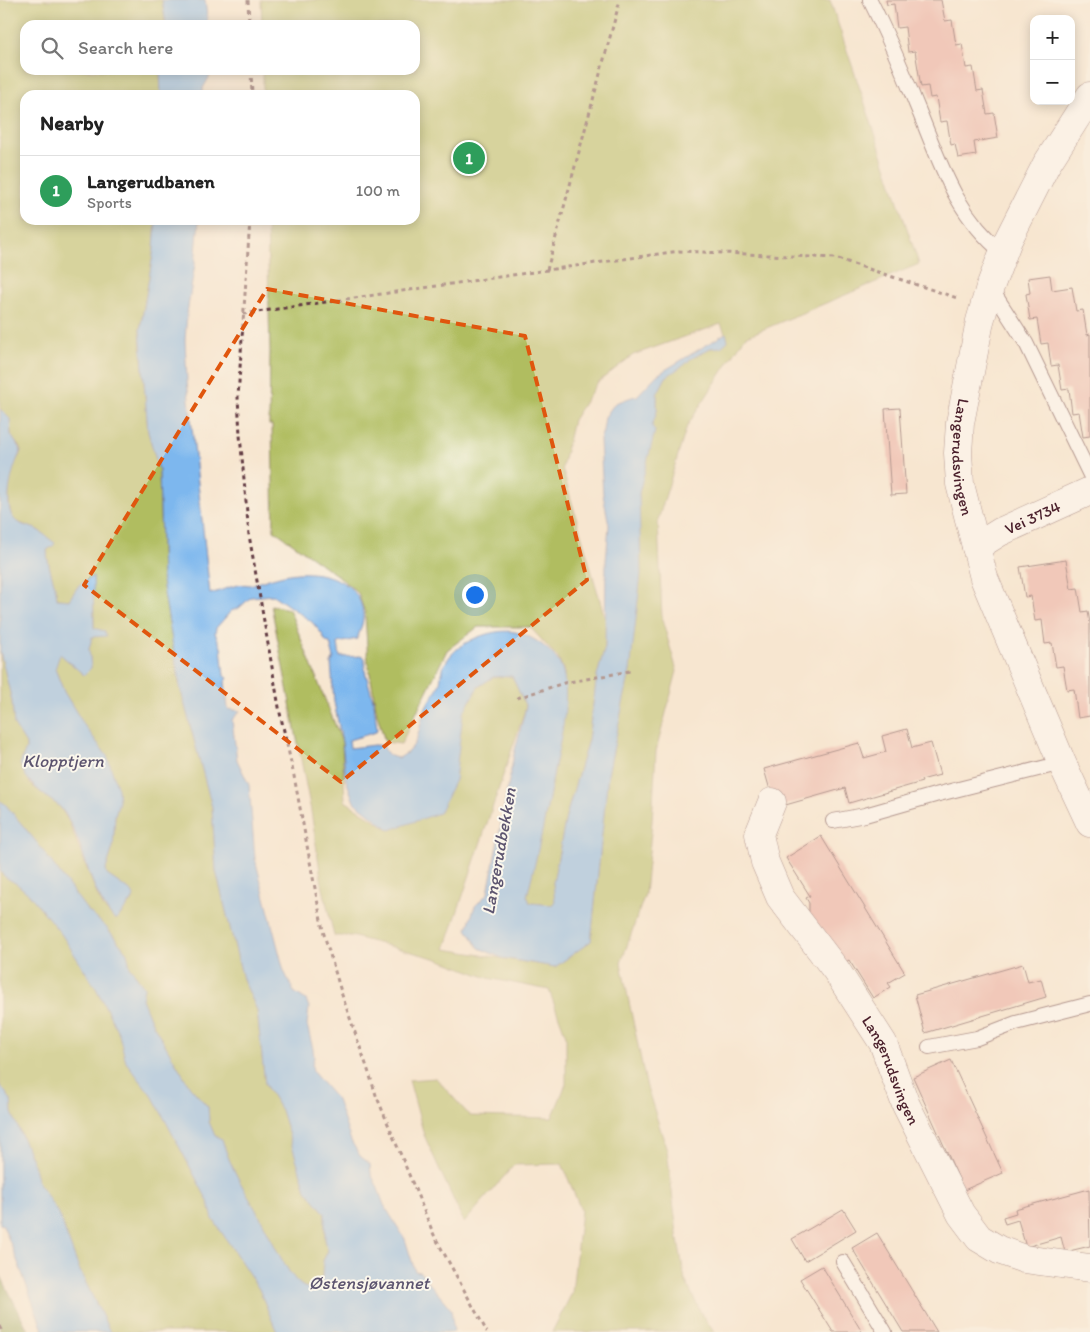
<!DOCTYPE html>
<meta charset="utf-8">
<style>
body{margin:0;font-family:Itim,sans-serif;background:#f6f6f6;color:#222}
.controls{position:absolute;right:15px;top:15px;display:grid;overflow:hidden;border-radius:10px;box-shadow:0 2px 12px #0003}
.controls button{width:45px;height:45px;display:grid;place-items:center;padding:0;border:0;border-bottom:1px solid #e0e0e0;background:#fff;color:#222;font:25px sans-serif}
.you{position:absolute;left:474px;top:594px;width:18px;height:18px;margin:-12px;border:4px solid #fff;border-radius:50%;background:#1a73e8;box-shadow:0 0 0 8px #1a73e833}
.badge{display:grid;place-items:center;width:32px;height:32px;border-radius:50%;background:#db2777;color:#fff;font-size:16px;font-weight:700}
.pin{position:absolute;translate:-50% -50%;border:2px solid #fff;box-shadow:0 1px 5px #0006}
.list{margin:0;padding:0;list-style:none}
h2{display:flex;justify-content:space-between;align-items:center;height:65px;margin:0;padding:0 20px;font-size:21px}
h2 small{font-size:16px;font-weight:400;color:#767676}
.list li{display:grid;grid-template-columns:32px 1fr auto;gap:15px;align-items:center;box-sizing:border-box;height:70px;padding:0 20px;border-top:1px solid #e0e0e0}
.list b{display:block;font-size:19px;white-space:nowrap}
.list p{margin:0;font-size:16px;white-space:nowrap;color:#767676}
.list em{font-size:16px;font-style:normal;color:#767676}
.icon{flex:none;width:28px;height:28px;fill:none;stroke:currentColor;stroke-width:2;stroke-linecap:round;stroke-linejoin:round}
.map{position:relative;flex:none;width:1090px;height:1332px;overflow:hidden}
.search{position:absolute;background:#fff;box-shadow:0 2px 12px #0003;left:20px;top:20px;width:400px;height:55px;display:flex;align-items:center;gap:12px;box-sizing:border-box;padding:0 18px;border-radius:15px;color:#767676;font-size:19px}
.panel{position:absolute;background:#fff;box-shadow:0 2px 12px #0003;left:20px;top:90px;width:400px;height:135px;border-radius:15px}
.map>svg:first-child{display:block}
.green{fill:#b0bd60;stroke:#7d6e46}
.forest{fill:#8ca456;stroke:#6b6240}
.water{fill:#7db7ee;stroke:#646b8c}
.building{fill:#e8a49d}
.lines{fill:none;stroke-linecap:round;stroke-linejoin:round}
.service-casing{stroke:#643d44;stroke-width:16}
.minor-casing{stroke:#643d44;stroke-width:29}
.path{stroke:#643d44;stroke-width:3;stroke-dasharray:4 4;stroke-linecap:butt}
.service{stroke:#fff;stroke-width:14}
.minor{stroke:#fff;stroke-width:28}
.marked{fill:none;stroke:#e0560e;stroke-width:4;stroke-dasharray:10 6;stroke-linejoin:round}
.labels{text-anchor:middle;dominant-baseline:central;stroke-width:4;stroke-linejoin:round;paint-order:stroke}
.street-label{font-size:16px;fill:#4a1f2b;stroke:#fbf7ec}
.water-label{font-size:18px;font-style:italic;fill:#5c546f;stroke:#fbf7ec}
</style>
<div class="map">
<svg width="1090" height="1332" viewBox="0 0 1090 1332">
<rect width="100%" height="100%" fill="#fbf7ec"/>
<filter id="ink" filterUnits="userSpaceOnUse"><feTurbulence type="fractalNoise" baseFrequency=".02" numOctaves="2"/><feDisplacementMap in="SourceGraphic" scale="10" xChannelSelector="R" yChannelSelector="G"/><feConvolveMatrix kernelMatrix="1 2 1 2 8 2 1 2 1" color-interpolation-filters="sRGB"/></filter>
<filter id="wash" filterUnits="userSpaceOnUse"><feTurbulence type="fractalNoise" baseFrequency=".0096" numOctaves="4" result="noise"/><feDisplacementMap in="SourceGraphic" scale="20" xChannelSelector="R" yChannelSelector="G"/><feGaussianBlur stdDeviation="1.12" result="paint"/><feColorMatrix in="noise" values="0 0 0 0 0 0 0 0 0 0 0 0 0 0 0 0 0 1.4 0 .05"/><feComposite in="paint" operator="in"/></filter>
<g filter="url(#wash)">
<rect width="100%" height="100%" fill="#f7e6d0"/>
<g class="green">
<path d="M0 0H162L166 25H25V70H160L161 95H25V220H156L154 249 140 330 148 432 159 470 162 581 180 687 212 807 216 871 243 979 257 1010 265 1084 281 1110 306 1190 325 1213V1239L328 1251 323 1261 322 1279 312 1288C310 1288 307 1288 304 1287 287 1278 271 1236 261 1219 246 1193 230 1168 222 1139L215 1136 209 1122 208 1107 190 1087 151 1021 142 999 144 987 130 967 127 953 107 928 86 909 38 844 5 804 0 801V651L12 701 14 725 26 744V749L23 757 30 784 60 807 69 822 98 897 104 908 114 919H117L133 900 132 892 107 875 106 869 113 847 115 815 119 801 107 756 84 725 64 692 55 668 60 654 84 675 91 668 89 649 92 637 104 631 94 628 93 576 79 585 69 600 57 599C56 582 47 568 47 550L53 546 54 543 38 530 15 521C6 511 8 480 13 467 15 462 21 455 21 450 20 446 16 443 14 440 7 431 14 420 0 409Z"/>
<polygon points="261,0 830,0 919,264 745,337 687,426 658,520 662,619 677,671 656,751 652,821 645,894 621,963 646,1084 667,1150 677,1234 685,1280 702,1315 715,1332 552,1332 572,1293 581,1210 562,1164 514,1165 464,1223 424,1135 409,1080 436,1078 470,1116 552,1118 566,1084 566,1036 549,990 488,978 438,959 351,936 334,936 322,884 311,811 271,605 289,609 342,742 345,801 390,830 455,780 462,713 478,687 493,677 512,676 526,707 445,949 555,967 591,941 608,774 630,670 638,535 639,493 652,426 657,411 657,394 666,377 688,360 710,348 721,347 728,340 721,324 633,355 597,383 573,420 562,468 607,625 605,647 597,676 588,740 566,817 553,883 556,901 552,905 530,903 527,896 548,803 560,740 564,707 564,671 558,658 530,627 478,627 447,650 401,744 385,742 377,714 368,662 365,613 358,593 338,576 274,530 272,425 269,425 270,351 267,220 415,220 415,95 263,95 263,70 415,70 415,25 262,25"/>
<polygon points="0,871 5,877 17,884 29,894 62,935 96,988 119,1034 126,1062 153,1097 208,1201 213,1219 259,1289 277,1332 110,1332 79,1269 59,1215 37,1180 33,1163 12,1113 11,1100 0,1085"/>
</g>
<polygon class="forest" points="0,1274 29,1332 0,1332"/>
<g class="water">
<polygon points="162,0 205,0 208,25 166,25"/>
<polygon points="160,70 210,70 211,74 203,88 203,95 161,95"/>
<path d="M156 220H199L195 264 187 313 185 340 187 381 210 594C222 591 237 582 250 585 266 580 282 574 298 573 325 571 360 582 363 613 364 622 360 631 357 639L338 643 340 657 363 656 365 658V671L374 703 377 729 376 732 349 740 350 748 374 745 383 746C387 754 389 757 399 758 421 746 417 730 425 710 428 702 435 695 438 687 441 683 440 677 442 673 443 666 448 658 453 653 466 639 496 628 515 632 534 636 558 653 563 672 570 700 561 738 555 766 547 810 538 853 527 896L530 903 552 905 555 901 553 883 566 817 588 740 597 676 605 647 606 561 609 525 603 495 600 440 603 431 605 417 615 403C623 401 629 397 637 396L657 375 726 333 728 341 721 347 710 348 689 360 688 362 666 377 657 394V411L652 426 655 431 639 493 641 574 630 671 608 774 591 941 555 967 502 958 479 948 467 929 475 906 488 893 514 754 526 707 512 676 493 677 478 687 463 713 455 780 439 813 390 830 354 802 346 780 342 742 334 702 331 663 334 658 330 643 326 642 322 634 312 622 273 595 251 597 239 608 231 611 216 628 215 633 221 647 224 676 228 678 225 682 228 709 240 711 232 720 237 760 249 785 255 859 284 971 294 992 306 1000 309 1007 307 1025 313 1049 314 1057 312 1065 313 1072 337 1100 351 1141 360 1156 370 1164 371 1174 377 1186 384 1205 405 1239 415 1271 420 1272 451 1309 454 1332H277L259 1289 213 1219 208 1201 153 1097 126 1062 119 1034 96 988 62 935 29 894 17 884 5 877 0 871V801L5 804 38 844 86 909 107 928 127 953 130 967 144 987 142 999 151 1021 190 1087 208 1107 209 1122 215 1136 222 1139C230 1168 246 1192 261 1219 270 1235 288 1279 304 1287 305 1288 312 1288 312 1288L316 1281 322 1279 323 1261 328 1251 325 1239V1213L306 1190 281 1110 265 1084 257 1010 243 979 216 871 212 807 180 687 162 581 159 470 148 432 140 330 154 249Z"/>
<path d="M0 409 10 419 11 435 21 451C13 465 2 505 14 519 19 526 32 526 39 531 44 534 49 539 55 543L53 546 47 550C47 568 56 582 57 599L69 600 79 585 93 576 94 628 104 631 107 636 92 637 89 649 91 668 84 675 60 654 55 669 64 692 84 725 107 756 118 789 119 801 115 815 113 847 106 869 107 875 132 892 134 896C132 903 121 912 117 919H114C86 888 86 841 61 808 58 804 53 802 49 799 36 788 26 781 20 764L26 749V744L14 725 12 701 0 651Z"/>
<polygon points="0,1085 11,1100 12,1113 33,1163 37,1180 59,1215 79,1269 110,1332 44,1332 41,1325 19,1265 3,1225 0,1224"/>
</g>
<g id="blocks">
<g class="building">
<polygon points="886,0 941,0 945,21 952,20 956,45 962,44 966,68 973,67 977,91 983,90 987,114 994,113 998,138 974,142 976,155 958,158 955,144 951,145 947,121 940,122 936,97 930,98 928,86 921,87 915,51 908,52 905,27 897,28 894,4 887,5"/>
<polygon points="1050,275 1052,290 1072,287 1076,311 1083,310 1087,335 1090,334 1090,436 1083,437 1079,412 1072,413 1069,389 1062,390 1058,365 1051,366 1048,343 1041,344 1037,319 1030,320 1026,294 1030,293 1028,278"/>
<polygon points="900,408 906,494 891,495 885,409"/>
<polygon points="1066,560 1071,589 1078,588 1082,612 1088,611 1090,623 1090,716 1078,718 1074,689 1067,690 1063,666 1056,667 1052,643 1045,644 1042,620 1035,621 1031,596 1025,597 1020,567"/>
<polygon points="907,729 912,748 931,743 940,775 921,780 922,782 849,803 845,788 775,808 764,769 859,743 864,758 886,752 882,736"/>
<polygon points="821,836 905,973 888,983 891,987 873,998 849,960 836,968 809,922 809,903 806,898 810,896 786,858"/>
<polygon points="1023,964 1028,982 1041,979 1046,997 925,1033 915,995"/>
<polygon points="951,1060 1003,1173 964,1190 913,1077"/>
<polygon points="1089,1189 1090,1246 1065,1252 1061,1237 1026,1247 1018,1220 1005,1224 1003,1217 1016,1213 1015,1209"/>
<polygon points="843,1209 856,1230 805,1261 792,1239"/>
<polygon points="877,1233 937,1332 903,1332 852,1248"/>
<polygon points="822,1266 862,1332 833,1332 800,1279"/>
</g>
</g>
</g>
<g filter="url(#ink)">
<use href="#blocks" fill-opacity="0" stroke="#643d44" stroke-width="1"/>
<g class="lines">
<g class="service-casing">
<g id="service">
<path d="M870 0C887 34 902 69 916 104 940 161 954 213 1003 253"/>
<polyline points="990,287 1026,343 1090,475"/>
<polyline points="833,821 865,815 935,795 1062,763"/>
<polyline points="929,1047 977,1038 1016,1023 1090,1004"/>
<polyline points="843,1262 885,1332"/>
</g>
</g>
<g class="minor-casing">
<g id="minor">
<path id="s1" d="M1090 96 1046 165 1008 240 990 287 980 321 960 423 958 453 960 484 984 578 1062 763 1090 823"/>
<path id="s2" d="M976 547 1000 532 1090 491"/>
<path id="s3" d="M772 802 759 834 765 862 780 897 836 970 883 1043 906 1105 961 1214 979 1238 999 1250 1024 1259 1090 1268"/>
</g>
</g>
<g class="path">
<polyline points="248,0 249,25"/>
<polyline points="251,70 252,95"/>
<polyline points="250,220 238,397 240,435 249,535 280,713 294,776 323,931 342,995 369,1073 376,1095 434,1235 487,1332"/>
<polyline points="547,270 620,0"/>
<polyline points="243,314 679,251 835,258 957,298"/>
<polyline points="517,698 564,683 630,671"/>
<polyline points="0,1326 3,1332"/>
</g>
<use href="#service" class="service"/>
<use href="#minor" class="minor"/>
</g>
</g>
<path d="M0 0H1090V1332H0ZM267 289 525 336 587 580 341 782 84 585Z" fill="#f7e6d0" fill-opacity=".55" fill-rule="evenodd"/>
<path class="marked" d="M267 289 525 336 587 580 341 782 84 585Z"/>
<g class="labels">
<g class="street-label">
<text stroke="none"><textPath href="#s1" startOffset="390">Langerudsvingen</textPath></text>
<text stroke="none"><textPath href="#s2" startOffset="64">Vei 3734</textPath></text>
<text stroke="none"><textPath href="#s3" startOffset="308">Langerudsvingen</textPath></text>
</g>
<g class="water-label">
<text x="63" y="761">Klopptjern</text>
<text transform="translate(499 851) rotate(-80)">Langerudbekken</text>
<text x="369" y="1283">Østensjøvannet</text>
</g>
</g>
</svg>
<div class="controls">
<button>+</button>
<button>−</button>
</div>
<div class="you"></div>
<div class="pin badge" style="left:469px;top:158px;background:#2e9e5b">1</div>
<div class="search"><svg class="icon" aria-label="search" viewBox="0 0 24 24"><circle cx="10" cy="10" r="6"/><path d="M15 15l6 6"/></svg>Search here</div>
<section class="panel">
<h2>Nearby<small></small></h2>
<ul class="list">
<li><span class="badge" style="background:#2e9e5b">1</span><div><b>Langerudbanen</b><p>Sports</p></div><em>100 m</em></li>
</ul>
</section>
</div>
